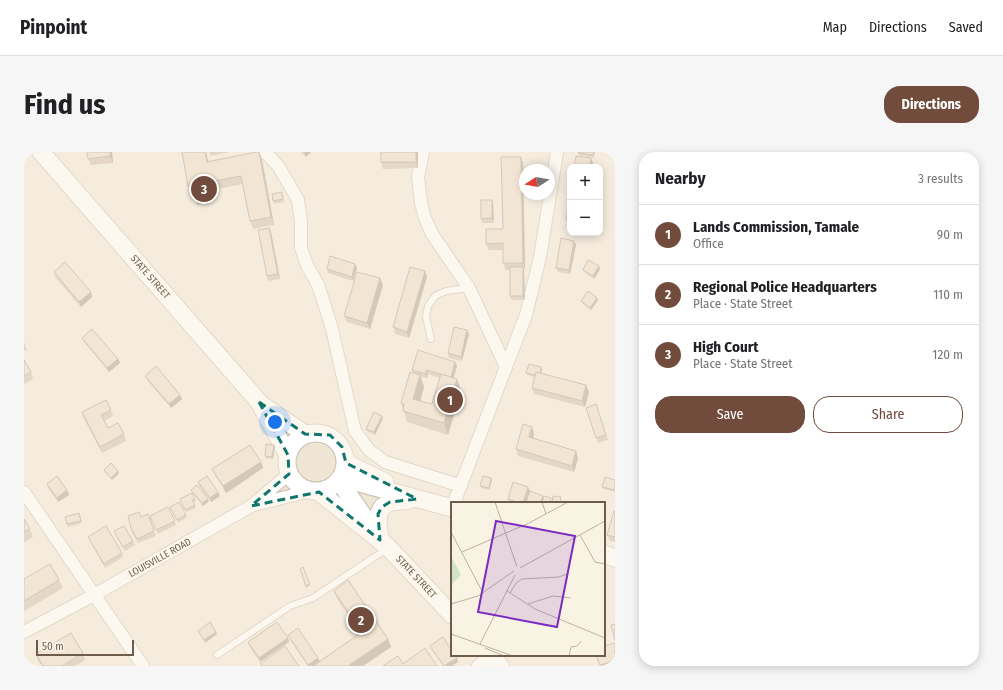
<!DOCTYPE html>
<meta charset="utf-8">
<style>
body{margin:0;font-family:"Fira Sans Condensed",sans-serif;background:#f6f6f6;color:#202124}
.controls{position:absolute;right:12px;top:12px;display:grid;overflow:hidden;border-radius:8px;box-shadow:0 2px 10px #0003}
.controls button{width:36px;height:36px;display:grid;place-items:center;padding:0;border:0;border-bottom:1px solid #e0e0e0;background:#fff;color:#202124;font:20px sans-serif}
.compass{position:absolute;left:495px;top:12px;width:36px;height:36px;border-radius:50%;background:#fff;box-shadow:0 2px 10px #0003;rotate:259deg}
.scale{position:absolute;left:12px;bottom:10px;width:98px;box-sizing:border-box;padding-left:4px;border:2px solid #6e5c4d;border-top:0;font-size:11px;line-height:14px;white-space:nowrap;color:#6e5c4d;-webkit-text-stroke:3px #fcf7ea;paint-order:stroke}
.you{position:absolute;left:251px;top:270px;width:14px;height:14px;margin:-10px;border:3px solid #fff;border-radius:50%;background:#1a73e8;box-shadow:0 0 0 6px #1a73e833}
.badge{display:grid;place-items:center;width:26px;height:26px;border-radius:50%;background:#714c3c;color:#fff;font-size:13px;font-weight:700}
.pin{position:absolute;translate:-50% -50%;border:2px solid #fff;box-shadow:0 1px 4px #0006}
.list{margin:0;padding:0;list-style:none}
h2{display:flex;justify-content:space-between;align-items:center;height:52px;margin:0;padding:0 16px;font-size:17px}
h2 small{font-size:13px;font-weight:400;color:#757577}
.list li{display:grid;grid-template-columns:26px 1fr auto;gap:12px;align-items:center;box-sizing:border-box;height:60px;padding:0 16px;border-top:1px solid #e0e0e0}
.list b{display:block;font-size:15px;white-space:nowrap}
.list p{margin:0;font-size:13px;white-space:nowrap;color:#757577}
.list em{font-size:13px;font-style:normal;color:#757577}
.actions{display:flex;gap:8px;padding:12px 16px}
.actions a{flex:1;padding:9px 0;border:1px solid #714c3c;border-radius:16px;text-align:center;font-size:14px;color:#714c3c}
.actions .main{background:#714c3c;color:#fff}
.map{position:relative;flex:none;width:591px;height:514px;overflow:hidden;border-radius:16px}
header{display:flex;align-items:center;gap:24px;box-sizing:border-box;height:56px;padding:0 20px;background:#fff;border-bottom:1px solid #e0e0e0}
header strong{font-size:19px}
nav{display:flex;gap:22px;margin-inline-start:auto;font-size:14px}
.intro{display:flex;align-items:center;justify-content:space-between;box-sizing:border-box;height:96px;padding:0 24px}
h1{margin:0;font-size:28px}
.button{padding:10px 18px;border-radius:16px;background:#714c3c;color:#fff;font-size:14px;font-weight:700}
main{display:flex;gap:24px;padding:0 24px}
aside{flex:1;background:#fff;border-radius:16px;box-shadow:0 2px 10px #0003}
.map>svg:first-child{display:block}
.residential{fill:#efe5d4;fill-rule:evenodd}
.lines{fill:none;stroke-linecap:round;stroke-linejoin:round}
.lane-casing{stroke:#c8bbac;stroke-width:8}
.street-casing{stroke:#c8bbac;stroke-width:14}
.secondary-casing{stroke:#cbbcab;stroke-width:19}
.lane{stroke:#fff;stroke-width:6}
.street{stroke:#fff;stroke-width:12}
.secondary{stroke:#fff;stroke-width:17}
.wall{fill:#cab7a4;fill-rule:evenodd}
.shaded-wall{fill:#a49586}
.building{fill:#ebd5bf;stroke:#a49586}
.marked{fill:none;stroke:#0f766e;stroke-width:3;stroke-dasharray:8 5;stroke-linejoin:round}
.labels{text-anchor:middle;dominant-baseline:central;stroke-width:3.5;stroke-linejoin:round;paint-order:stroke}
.street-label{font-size:10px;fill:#6e5c4d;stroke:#fcf7ea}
.inset-road{fill:none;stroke:#bdb2a3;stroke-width:1}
.view{fill:#7b2cbf;fill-opacity:0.15;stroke:#7b2cbf;stroke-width:2}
.inset-edge{fill:none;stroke:#6e5c4d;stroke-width:2}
</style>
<header>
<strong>Pinpoint</strong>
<nav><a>Map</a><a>Directions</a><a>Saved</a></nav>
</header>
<div class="intro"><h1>Find us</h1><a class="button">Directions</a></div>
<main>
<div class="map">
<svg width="591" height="514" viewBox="0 0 591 514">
<rect width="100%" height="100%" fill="#f9f3e4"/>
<path class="residential" d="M0 0H591V514H0ZM546 15H576V81H546ZM501 18H525V42H501ZM428 351H580V503H428Z"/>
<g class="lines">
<g class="lane-casing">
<g id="lane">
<polyline points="407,187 402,165 404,154 411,144 422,139 445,136"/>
<polyline points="193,503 266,454 289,446 364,396"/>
</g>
</g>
<g class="street-casing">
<g id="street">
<polyline points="399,0 394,25 397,51 401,66 408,82 445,136 482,215"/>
<polyline points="242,1 255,15 274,48 277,70 277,96 283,113 294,133 300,151 308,177 331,279 345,298 361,310 437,334"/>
<polyline points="0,340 119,514"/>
<polyline points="430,351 482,215 502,163 516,105 533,0"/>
<polyline points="230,353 286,339"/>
<polyline points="0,480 70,443 227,354 265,322"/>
<polyline points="454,514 467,504"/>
</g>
</g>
<g class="secondary-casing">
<g id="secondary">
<polyline points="17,0 235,250 264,303"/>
<polyline points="238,253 281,282"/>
<circle cx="292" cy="310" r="29"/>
<polyline points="322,311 361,330"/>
<polyline points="317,326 428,356"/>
<polyline points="315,329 346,373"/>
<polyline points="295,340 364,395 428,463"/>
<path d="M356 386C354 372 350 355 367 350 373 349 380 349 386 348"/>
<polyline points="580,402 591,406"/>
<polyline points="466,503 476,514"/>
</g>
</g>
<use href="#lane" class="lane"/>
<use href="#street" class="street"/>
<use href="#secondary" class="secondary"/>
</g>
<g class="wall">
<polygon points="88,0 89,11 67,13 64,7"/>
<polygon points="158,0 182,0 184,9 235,0 238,8 250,73 229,77 226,69 219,32 168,42 164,34"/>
<polygon points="185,0 205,0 187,4"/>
<polygon points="277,0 287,0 282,5"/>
<polygon points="357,0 394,0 394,16 359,17 357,10"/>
<polygon points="571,0 570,6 555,3 554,1"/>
<polygon points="497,5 499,11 501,117 500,117 500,119 501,148 488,148 486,144 486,118 482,118 479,111 479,98 465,98 462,92 479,77"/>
<polygon points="258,40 260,50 250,52 249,49"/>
<polygon points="182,42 184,51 173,53 173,51"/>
<polygon points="468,48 469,52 470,71 458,71 457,67"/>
<polygon points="546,49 546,73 544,72 542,68"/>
<polygon points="245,76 247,80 256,127 244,129 243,124"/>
<polygon points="552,93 546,122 534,120 532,116"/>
<polygon points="331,112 333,116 329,129 304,121 303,117"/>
<polygon points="575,114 576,117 570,127 560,120 559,118"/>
<polygon points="401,119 403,125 385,186 371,182 369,175"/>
<polygon points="30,120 67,140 68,145 57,155 31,125"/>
<polygon points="359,133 346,177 323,170 320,164"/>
<polygon points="574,148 567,158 558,151 557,149"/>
<polygon points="445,182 438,209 425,206 424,201"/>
<polygon points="58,186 94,207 96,211 85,220 60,190"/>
<polygon points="0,190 3,198 0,199"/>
<polygon points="0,208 7,220 9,227 0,232"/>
<path d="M431 210 433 214 430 226 437 238 424 283 383 270 377 251 389 221 388 218ZM404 222 416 226 408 252 396 249 400 235 397 225 403 226Z"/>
<polygon points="517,215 518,217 517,221 565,240 561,255 510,242 508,236 510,225 503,223 502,221"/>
<polygon points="121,224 156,243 158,247 147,256 123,228"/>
<polygon points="572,252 584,288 574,291 562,256"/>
<polygon points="87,258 89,264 80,269 84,276 100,282 102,289 78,301 60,267 58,260"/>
<polygon points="359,266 351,283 343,279 342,277"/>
<polygon points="508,275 510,282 509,286 554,306 550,320 494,304 492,297"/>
<polygon points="250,293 251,295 249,307 241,306 241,304"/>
<polygon points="237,310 239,316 202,341 191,323 188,317"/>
<polygon points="80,318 95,321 88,328 81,320"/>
<polygon points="468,328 465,338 457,336 456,334"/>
<polygon points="591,328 591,340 579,337 578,335"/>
<polygon points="174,330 196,344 187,350 176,335"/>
<polygon points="23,332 43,338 45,343 34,350 24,336"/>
<polygon points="167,338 185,349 179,354 168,340"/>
<polygon points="506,339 503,349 519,344 520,346 518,351 503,351 502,350 502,351 485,351 484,347"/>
<polygon points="168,341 172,349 169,350 172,356 162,360 157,349"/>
<polygon points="146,355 162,363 163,365 154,371"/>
<polygon points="591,359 591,390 586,389 583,383"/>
<polygon points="55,361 58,371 44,375 41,365"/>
<polygon points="124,362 132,384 114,391 108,381 107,376 117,365"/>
<polygon points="126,364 151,369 152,373 134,382"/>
<polygon points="0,367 6,377 9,385 0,390"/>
<polygon points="90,379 109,389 111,393 101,399 92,384"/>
<polygon points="64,385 98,401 99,405 81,416 66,389"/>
<polygon points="279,415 286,434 282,436 276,417"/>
<polygon points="0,427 35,428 39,436 0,459"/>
<polygon points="310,439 367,495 339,514 284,514 266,488 264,483 296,509 336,481 313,447"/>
<polygon points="264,486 265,490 236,510 225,494 224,490"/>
<polygon points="591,491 591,514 576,514 572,503"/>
<polygon points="406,494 433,506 434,510 428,514 419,514 408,498"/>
<polygon points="59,501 61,508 51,514 18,514 14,509 12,502"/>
</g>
<g class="shaded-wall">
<polygon points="86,0 88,0 89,11 86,4"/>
<polygon points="181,0 182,0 186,18 183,10"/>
<polygon points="235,0 238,8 250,73 247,65"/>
<polygon points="281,0 287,0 282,5 280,1"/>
<polygon points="392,0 394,0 394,16 392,10"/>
<polygon points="497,5 499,11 501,117 499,111"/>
<polygon points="567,6 569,11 568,15 566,15"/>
<polygon points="468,48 469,52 470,71 468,66"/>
<polygon points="245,76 247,80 256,127 254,122"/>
<polygon points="550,89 552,93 546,122 545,118"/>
<polygon points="331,112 333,116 329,129 328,125"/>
<polygon points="575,114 576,117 570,127 569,124"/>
<polygon points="499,115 500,119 501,148 499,144"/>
<polygon points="401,119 403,125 385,186 383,180"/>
<polygon points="356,126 359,133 346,177 343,171"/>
<polygon points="67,140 68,145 57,155 55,150"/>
<polygon points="573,146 574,148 567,158 566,156"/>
<polygon points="443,178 445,182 438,209 437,205"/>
<polygon points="94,207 96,211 85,220 83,216"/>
<polygon points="431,210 433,214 428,229 427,225"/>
<polygon points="517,215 518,217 516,226 515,224"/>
<polygon points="403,218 404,222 403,226 401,222"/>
<polygon points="396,223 400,235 394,258 389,247"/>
<polygon points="433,227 437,238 424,283 420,271"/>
<polygon points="562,233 565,240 561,255 558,249"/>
<polygon points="156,243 158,247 147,256 145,252"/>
<polygon points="358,264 359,266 351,283 350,280"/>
<polygon points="508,275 510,282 508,292 505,285"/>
<polygon points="250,293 251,295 249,307 248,305"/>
<polygon points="552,299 554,306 550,320 548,314"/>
<polygon points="237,310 239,316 202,341 199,334"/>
<polygon points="94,319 95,321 88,328 87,326"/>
<polygon points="467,326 468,328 465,338 465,336"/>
<polygon points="504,335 506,339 502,351 499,351"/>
<polygon points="43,338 45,343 34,350 33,346"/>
<polygon points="194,340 196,344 187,350 186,346"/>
<polygon points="519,344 520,346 518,351 516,351"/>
<polygon points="184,347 185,349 179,354 178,351"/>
<polygon points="192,480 193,482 181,491 180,488"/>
<polygon points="264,486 265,490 236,510 235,506"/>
<polygon points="364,487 367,495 339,514 324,514"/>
<polygon points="294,506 296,510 290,514 285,514 284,513"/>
<polygon points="433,506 434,510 428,514 420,514"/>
</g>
<g class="building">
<polygon points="63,0 86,0 86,4 64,7"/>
<polygon points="158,0 181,0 183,10 232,0 235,0 247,65 226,69 217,24 164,34"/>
<rect x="357" y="0" width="35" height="10"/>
<polygon points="555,0 570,0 569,3 554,1"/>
<polygon points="552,4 567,6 566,15 550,15"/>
<polygon points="477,5 497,5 499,111 479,111 479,91 462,92 462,77 479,77"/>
<polygon points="182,40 183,49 173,51 171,42"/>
<polygon points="258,40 259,47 249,49 248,42"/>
<polygon points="457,48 468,48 468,66 457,67"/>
<polygon points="545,49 546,49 546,69 542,68"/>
<polygon points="245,76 254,122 243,124 234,78"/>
<polygon points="537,86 550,89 545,118 532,116"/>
<polygon points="306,104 331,112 328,125 303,117"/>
<polygon points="564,108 575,114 569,124 559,118"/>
<polygon points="41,110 67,140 55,150 30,120"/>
<polygon points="386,115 401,119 383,180 369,175"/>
<rect x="486" y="115" width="13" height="29"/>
<polygon points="333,120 356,126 343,171 320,164"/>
<polygon points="564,139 573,146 566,156 557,149"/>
<polygon points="430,175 443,178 437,205 424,201"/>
<polygon points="68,177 94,207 83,216 58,186"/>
<polygon points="394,198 431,210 427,225 403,218 401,222 388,218"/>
<polygon points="0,208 7,220 0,224"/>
<polygon points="505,212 517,215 516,221 512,220 511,223 502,221"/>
<polygon points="132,214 156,243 145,252 121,224"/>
<polygon points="386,220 396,223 389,247 408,252 417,222 433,227 420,271 379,259 380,252 377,251"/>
<polygon points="512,220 562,233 558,249 508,236"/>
<polygon points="82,248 87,258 77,263 84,276 94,271 100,282 76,295 58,260"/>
<polygon points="572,252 582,283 572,286 562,256"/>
<polygon points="350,260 358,264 350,280 342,277"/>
<polygon points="499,272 508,275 505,285 552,299 548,314 492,297"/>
<polygon points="242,292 250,293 248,305 241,304"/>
<polygon points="226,293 237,310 199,334 188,317"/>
<polygon points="87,311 94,319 87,326 80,318"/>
<polygon points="33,324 43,338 33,346 23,332"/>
<polygon points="183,324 194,340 186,346 174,330"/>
<polygon points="459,324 467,326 465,336 456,334"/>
<polygon points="581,325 591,328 591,338 578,335"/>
<polygon points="489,330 504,335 499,351 496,351 484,347"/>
<polygon points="173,333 184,347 178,351 167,338"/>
<polygon points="506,339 519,344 516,351 506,351 502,350"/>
<polygon points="168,341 171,347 168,348 171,353 161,358 156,347"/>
<polygon points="520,344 527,346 526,351 518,351"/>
<polygon points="529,344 537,345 536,351 528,351"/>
<polygon points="155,350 162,363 153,368 146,355"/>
<polygon points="144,355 151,369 132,378 126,364"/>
<polygon points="590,359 591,359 591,385 583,383"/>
<polygon points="115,360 117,365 124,362 130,379 113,387 107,376 104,364"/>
<polygon points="55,361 57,369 43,372 41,365"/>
<polygon points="0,367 6,377 0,380"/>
<polygon points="82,374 98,401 80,412 64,385"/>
<polygon points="100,374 109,389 99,395 90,379"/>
<polygon points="26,412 35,428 0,449 0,427"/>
<polygon points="279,415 286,432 282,434 276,417"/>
<polygon points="324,428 364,487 324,514 289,514 338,480 310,439"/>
<polygon points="186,470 192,480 180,488 174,479"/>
<polygon points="253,470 264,486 235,506 224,490"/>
<polygon points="591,472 591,488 587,473"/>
<polygon points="274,476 294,506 284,513 264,483"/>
<polygon points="47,481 59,501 38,514 19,514 12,502"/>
<polygon points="419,485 428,499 428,503 431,503 433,506 420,514 406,494"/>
<polygon points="591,491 591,509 576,513 572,503 580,503 580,494"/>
<polygon points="261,494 275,514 238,514 236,512"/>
<polygon points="401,496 413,514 359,514 374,504 379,512"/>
</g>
<path d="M0 0H591V514H0ZM235 250 281 282 306 283 318 295 322 311 393 347 366 350 358 355 354 362 356 388 295 340 227 354 265 322 264 303Z" fill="#f9f3e4" fill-opacity=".55" fill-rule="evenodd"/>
<path class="marked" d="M235 250 281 282 306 283 318 295 322 311 393 347 366 350 358 355 354 362 356 388 295 340 227 354 265 322 264 303Z"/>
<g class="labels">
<g class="street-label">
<text transform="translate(126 125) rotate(49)">STATE STREET</text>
<text transform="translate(136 406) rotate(-29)">LOUISVILLE ROAD</text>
<text transform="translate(392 425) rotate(47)">STATE STREET</text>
</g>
</g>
<g transform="translate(427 350)">
<rect width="154" height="154" fill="#f9f3e4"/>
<path d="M0 54 10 73 0 83Z" fill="#cee4c5"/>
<path class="inset-road" d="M44 0 66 65M91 0 95 12M0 30 32 91M129 33 144 60 154 62M11 50 78 21 117 0M69 66 154 19M56 89 84 107 154 136M59 91 65 81 71 77 108 75 116 72M0 102 27 94 63 69M77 102 102 94 120 96M0 132 62 154M29 142 64 73M34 146 53 154M118 154 120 145 126 144 130 139"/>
<path class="view" d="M45 19 124 34 106 125 27 110Z"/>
<rect width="154" height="154" class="inset-edge"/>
</g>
</svg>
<div class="controls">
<button>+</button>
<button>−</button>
</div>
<svg class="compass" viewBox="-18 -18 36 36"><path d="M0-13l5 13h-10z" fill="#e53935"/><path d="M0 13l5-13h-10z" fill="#757577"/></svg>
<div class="scale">50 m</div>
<div class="you"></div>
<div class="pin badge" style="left:426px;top:248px">1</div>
<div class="pin badge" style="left:337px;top:468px">2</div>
<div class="pin badge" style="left:180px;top:37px">3</div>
</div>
<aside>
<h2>Nearby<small>3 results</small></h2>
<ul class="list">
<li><span class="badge">1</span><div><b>Lands Commission, Tamale</b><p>Office</p></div><em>90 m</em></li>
<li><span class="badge">2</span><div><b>Regional Police Headquarters</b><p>Place · State Street</p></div><em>110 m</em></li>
<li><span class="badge">3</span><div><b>High Court</b><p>Place · State Street</p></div><em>120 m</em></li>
</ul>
<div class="actions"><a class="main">Save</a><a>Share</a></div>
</aside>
</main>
